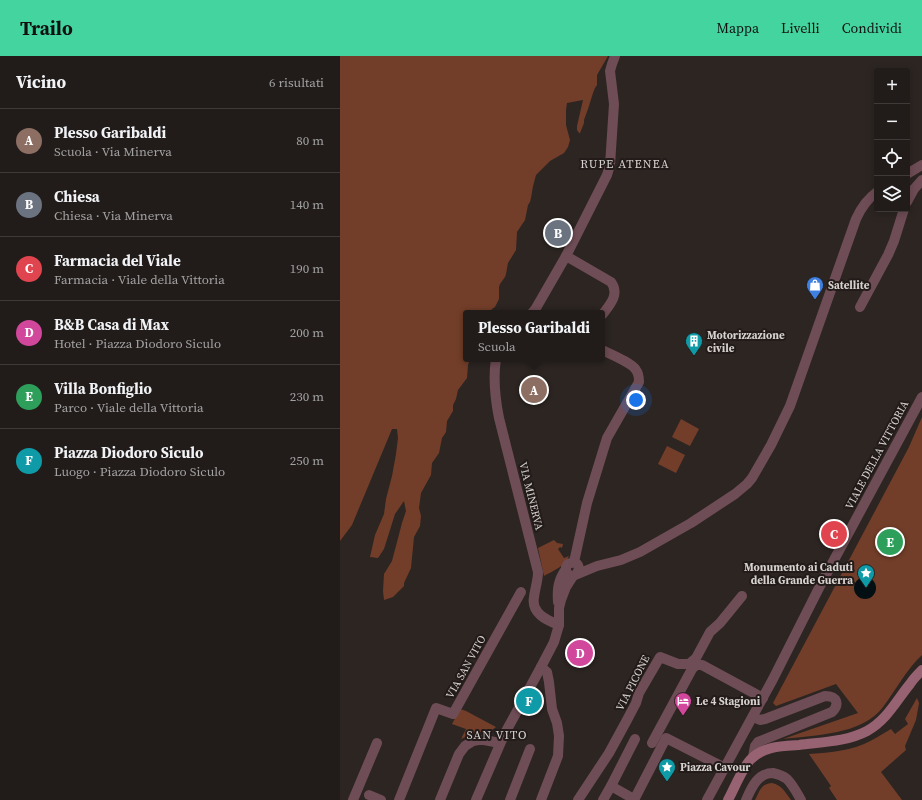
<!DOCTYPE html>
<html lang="it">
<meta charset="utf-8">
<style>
body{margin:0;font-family:"Source Serif 4",serif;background:#292523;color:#f1f3f6}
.controls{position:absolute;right:12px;top:12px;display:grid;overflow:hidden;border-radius:4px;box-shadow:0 2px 10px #0003}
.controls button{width:36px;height:36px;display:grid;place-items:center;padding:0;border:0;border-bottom:1px solid #3e3a39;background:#211c1a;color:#f1f3f6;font:20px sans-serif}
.you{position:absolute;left:296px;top:344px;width:14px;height:14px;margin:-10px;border:3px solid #fff;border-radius:50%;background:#1a73e8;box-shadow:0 0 0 6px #1a73e833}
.badge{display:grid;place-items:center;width:26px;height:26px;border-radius:50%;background:#44d49f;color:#fff;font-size:13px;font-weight:700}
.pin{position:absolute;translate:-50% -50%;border:2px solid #fff;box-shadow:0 1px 4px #0006}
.popup{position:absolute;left:123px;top:254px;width:142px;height:52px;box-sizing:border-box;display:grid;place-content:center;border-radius:4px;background:#211c1a;filter:drop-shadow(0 1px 3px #0005);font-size:13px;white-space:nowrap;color:#a2a1a2}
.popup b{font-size:15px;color:#f1f3f6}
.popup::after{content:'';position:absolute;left:50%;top:100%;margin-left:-8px;border:8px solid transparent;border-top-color:#211c1a}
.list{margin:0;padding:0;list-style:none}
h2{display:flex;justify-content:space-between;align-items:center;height:52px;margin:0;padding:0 16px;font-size:17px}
h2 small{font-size:13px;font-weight:400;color:#a2a1a2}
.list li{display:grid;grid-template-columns:26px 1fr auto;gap:12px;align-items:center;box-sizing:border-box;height:64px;padding:0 16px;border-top:1px solid #3e3a39}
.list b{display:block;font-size:15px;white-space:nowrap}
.list p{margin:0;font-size:13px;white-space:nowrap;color:#a2a1a2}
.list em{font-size:13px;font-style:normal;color:#a2a1a2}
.icon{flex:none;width:22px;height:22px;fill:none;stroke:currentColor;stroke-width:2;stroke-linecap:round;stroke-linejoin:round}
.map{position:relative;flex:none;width:582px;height:744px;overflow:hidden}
header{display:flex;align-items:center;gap:24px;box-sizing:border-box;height:56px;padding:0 20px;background:#44d49f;color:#111}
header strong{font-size:19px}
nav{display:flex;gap:22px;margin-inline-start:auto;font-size:14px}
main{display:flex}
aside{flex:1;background:#211c1a}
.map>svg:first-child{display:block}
.green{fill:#733e29}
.water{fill:#030f12}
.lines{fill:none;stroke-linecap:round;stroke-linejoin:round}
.street{stroke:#6f4d56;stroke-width:10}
.secondary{stroke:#976271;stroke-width:10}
.labels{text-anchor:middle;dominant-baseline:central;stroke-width:4;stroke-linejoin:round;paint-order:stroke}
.poi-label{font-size:11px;font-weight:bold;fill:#d6d1cf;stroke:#221b19;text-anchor:start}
.street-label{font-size:11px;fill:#d6d1cf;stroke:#221b19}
.neighbourhood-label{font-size:12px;letter-spacing:1px;fill:#d6d1cf;stroke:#221b19}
</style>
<header>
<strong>Trailo</strong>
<nav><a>Mappa</a><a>Livelli</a><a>Condividi</a></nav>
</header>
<main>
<aside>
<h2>Vicino<small>6 risultati</small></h2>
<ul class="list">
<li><span class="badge" style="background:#8d6e63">A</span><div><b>Plesso Garibaldi</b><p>Scuola · Via Minerva</p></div><em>80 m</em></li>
<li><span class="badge" style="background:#6b7280">B</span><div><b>Chiesa</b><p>Chiesa · Via Minerva</p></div><em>140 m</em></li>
<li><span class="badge" style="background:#e0444e">C</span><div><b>Farmacia del Viale</b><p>Farmacia · Viale della Vittoria</p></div><em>190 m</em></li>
<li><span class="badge" style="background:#d1479c">D</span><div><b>B&amp;B Casa di Max</b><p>Hotel · Piazza Diodoro Siculo</p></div><em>200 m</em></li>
<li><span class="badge" style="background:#2e9e5b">E</span><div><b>Villa Bonfiglio</b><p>Parco · Viale della Vittoria</p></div><em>230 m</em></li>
<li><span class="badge" style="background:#0f9aa8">F</span><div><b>Piazza Diodoro Siculo</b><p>Luogo · Piazza Diodoro Siculo</p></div><em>250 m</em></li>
</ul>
</aside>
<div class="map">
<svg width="582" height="744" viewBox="0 0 582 744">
<rect width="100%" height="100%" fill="#2c2522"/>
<g class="green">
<polygon points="0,0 268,0 257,19 257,29 255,32 253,37 248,53 244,64 244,67 240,77 239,77 237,74 237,70 243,44 227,47 226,54 226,69 230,84 228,91 224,97 210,105 196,119 193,130 191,142 190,146 188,149 185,164 177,176 176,194 168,207 166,218 165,221 160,228 159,231 159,243 155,251 152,253 149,257 126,257 126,303 130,303 128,309 127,322 118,334 116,343 113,349 113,355 107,365 106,376 102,382 99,397 92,407 91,419 81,437 79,452 81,460 80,470 74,481 71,512 64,527 64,530 53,541 44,544 43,535 44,518 52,505 62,467 66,455 64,445 55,458 44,493 38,502 30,501 35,479 44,458 46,443 52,420 56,398 58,382 57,373 52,373 12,469 0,485"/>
<path d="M582 361V599C566 614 556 634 543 651 522 679 475 679 443 683L518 657 496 628 436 650 433 647 569 391Z"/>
<polygon points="341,363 359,373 350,390 332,381"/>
<polygon points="327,390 345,399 336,417 318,408"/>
<path d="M214 484 217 487 223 488 222 492 220 491 218 493 224 502 229 500C225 510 213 515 204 520L198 492Z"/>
<path d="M577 642 579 647 576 664 565 690 566 694 541 716 562 744H497L489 732 491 730 469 698C487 697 507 695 524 688 533 684 542 678 551 673L555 678 568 668 565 663Z"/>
<path d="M120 653 126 655 156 671C149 677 141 675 133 677 129 679 125 681 121 683L126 673 112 668Z"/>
<path d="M432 727C442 729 445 736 451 744H415C420 735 420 728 432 727Z"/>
</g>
<circle class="water" cx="525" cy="532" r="11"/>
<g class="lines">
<g class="street">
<polyline points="567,118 582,109"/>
<polyline points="567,146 574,133 582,124"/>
<path d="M226 200 271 226C280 238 270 249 262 259"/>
<polyline points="520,251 548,199 554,185 564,153"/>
<polyline points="192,257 196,252 226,200 267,119 270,109 274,48 270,15 272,8 275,0"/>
<path d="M156 303C153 322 155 342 159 362L198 516C198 525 195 532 194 541 191 557 206 564 219 569"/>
<path d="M234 506 247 447 267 382 299 326C299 322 299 318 296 314 292 307 270 298 262 294"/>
<path d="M237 517C240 513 239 508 234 506L228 508 226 511V516L229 519 233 520 257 510 281 504 300 496 351 467 395 438 407 428 412 422 431 389 450 350 516 163C521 152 527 143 537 136"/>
<path d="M218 546C217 534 218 524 226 513"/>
<path d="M413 661 420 664 425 663 485 640C497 640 500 648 492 656L418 686 415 690 413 701"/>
<polyline points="312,687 352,613 356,609 362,609 423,642"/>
<polyline points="271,730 295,683"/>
<polyline points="29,739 41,744"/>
<polyline points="13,744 37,687"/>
<polyline points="59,744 96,652 113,658 181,536"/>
<polyline points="100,744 119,698 125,690 133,685 138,684 144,684 160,687"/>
<polyline points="136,744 164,679 201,611 214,586 219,569 219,552 221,544 226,531 233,520"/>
<polyline points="170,744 190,693"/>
<polyline points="201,744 218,700 219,680 217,667 212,653 209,626 207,616 201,611"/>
<polyline points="238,744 269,697 287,664 296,647 299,637 320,601 338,608 349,608 356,602 370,576 380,567 402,540"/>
<polyline points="263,744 271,730 294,743"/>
<polyline points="294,744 326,682 385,712"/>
<polyline points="367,744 433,623 481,528 582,341"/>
<path d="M406 744C411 733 417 717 433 717 438 718 443 720 447 723 453 729 457 737 461 744"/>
</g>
<path class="secondary" d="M388 744C394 733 402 713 410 704 423 690 442 690 459 689 482 686 506 686 527 675 547 664 556 645 570 628 573 623 578 618 582 614"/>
</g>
<defs>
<g id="shop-pin" transform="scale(0.9)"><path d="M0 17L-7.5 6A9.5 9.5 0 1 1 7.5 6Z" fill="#3f7fe0" stroke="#221b19"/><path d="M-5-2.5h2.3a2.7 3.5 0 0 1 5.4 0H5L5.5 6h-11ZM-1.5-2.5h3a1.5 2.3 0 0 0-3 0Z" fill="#fff"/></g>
<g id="building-pin" transform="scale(0.9)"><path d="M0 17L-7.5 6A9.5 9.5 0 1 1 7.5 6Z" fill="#0f9aa8" stroke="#221b19"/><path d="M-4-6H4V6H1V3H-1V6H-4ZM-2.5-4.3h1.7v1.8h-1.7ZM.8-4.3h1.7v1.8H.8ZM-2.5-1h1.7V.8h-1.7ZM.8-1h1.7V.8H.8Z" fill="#fff"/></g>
<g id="sight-pin" transform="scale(0.9)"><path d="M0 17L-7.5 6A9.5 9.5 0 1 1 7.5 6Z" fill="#0f9aa8" stroke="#221b19"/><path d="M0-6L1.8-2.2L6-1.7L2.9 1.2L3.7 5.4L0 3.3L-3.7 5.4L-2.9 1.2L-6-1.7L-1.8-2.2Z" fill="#fff"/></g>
<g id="hotel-pin" transform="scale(0.9)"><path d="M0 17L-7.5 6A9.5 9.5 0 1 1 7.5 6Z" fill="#d1479c" stroke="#221b19"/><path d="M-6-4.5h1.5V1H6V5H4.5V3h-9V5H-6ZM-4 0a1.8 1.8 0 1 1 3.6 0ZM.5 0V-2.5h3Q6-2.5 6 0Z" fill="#fff"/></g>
</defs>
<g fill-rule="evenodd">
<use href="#shop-pin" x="475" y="229"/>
<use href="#building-pin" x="354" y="285"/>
<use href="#sight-pin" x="526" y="517"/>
<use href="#hotel-pin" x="343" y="645"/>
<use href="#sight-pin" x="327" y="711"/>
</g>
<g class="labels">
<g class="poi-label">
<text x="488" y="229">Satellite</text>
<text x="367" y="279">Motorizzazione<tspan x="367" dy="13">civile</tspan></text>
<text x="513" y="511" text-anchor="end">Monumento ai Caduti<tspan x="513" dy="13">della Grande Guerra</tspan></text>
<text x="356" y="645">Le 4 Stagioni</text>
<text x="340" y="711">Piazza Cavour</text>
</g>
<g class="street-label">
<text transform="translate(537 399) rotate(-62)">VIALE DELLA VITTORIA</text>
<text transform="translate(191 440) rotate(76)">VIA MINERVA</text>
<text transform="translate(126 611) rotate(-61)">VIA SAN VITO</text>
<text transform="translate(293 627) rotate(-63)">VIA PICONE</text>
</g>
<g class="neighbourhood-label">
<text x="285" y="108">RUPE ATENEA</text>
<text x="157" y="679">SAN VITO</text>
</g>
</g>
</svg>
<div class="controls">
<button>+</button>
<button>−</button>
<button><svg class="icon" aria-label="locate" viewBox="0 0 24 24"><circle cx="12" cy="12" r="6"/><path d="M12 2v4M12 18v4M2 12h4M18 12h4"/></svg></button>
<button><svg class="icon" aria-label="layers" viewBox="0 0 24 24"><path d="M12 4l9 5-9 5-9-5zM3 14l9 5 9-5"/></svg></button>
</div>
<div class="you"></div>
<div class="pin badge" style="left:194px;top:334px;background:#8d6e63">A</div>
<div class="popup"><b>Plesso Garibaldi</b>Scuola</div>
<div class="pin badge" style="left:218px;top:177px;background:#6b7280">B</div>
<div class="pin badge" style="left:494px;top:478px;background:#e0444e">C</div>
<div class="pin badge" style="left:240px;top:597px;background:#d1479c">D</div>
<div class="pin badge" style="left:550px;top:486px;background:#2e9e5b">E</div>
<div class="pin badge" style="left:189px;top:645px;background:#0f9aa8">F</div>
</div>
</main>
